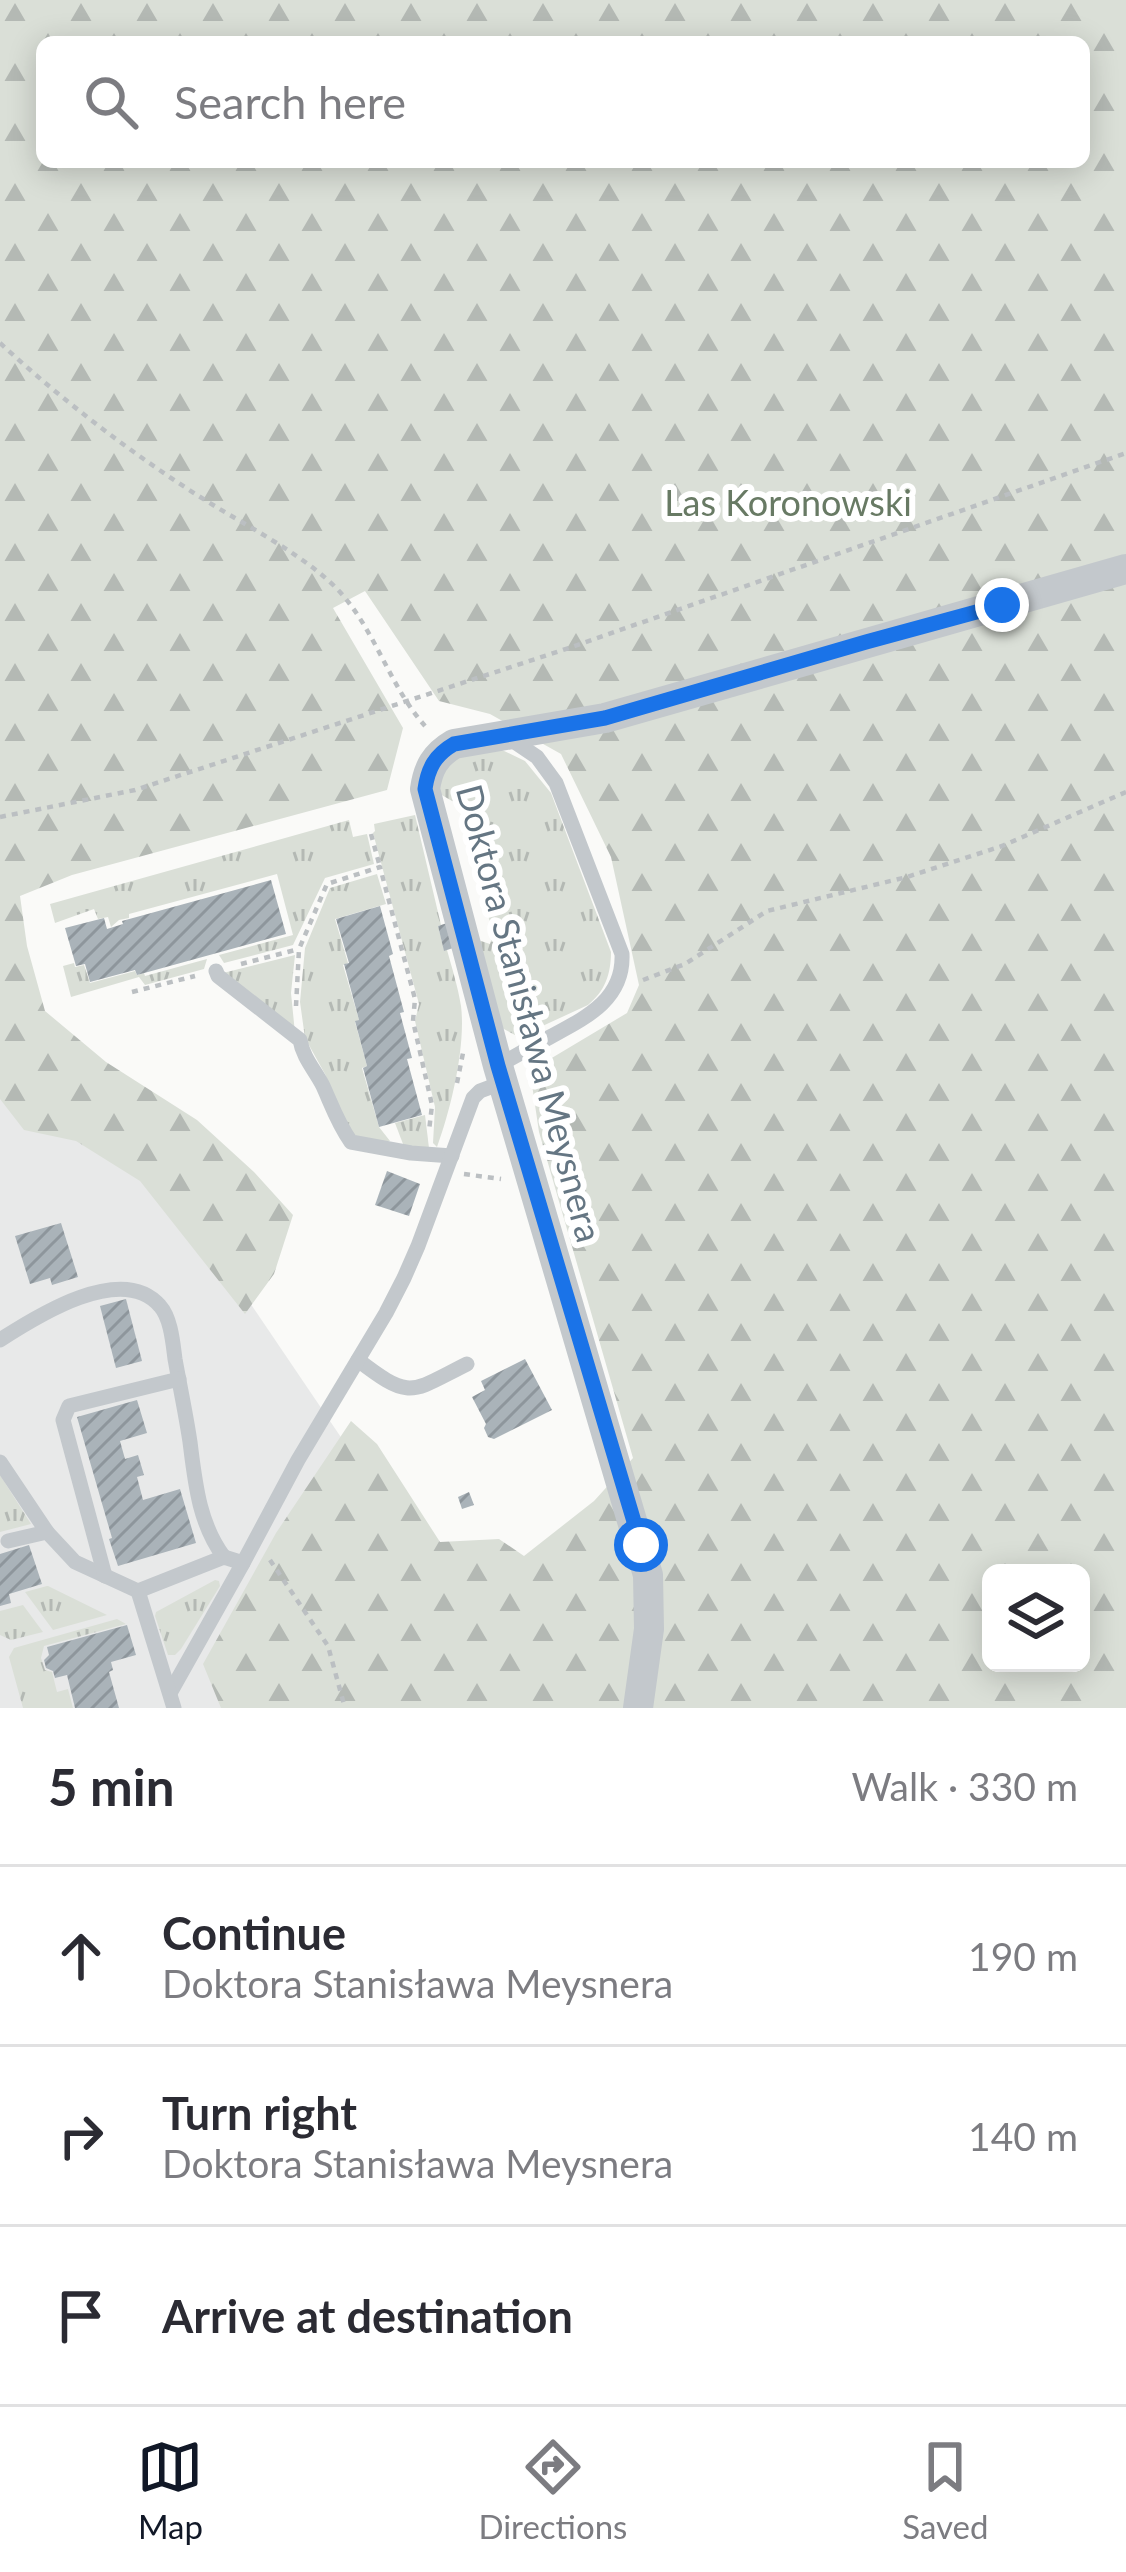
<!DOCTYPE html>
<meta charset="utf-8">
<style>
body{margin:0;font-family:Lato,sans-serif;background:#f7f7f7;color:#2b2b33}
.controls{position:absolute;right:36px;bottom:36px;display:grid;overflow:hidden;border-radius:18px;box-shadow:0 6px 30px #0003}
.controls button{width:108px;height:108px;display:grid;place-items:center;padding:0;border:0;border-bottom:3px solid #e1e1e2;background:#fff;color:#2b2b33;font:60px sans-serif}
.stop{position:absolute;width:36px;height:36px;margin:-27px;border:9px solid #1a73e8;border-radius:50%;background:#fff}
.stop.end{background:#1a73e8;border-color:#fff;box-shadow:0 3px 12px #0008}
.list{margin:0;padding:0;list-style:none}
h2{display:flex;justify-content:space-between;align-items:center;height:156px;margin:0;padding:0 48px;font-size:51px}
h2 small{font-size:39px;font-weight:400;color:#7c7c81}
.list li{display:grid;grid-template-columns:78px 1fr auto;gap:36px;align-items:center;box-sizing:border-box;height:180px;padding:0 48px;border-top:3px solid #e1e1e2}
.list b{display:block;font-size:45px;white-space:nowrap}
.list p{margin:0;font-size:39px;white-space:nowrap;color:#7c7c81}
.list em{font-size:39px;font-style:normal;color:#7c7c81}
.icon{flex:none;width:66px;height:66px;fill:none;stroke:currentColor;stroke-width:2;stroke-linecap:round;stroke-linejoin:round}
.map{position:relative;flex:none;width:1126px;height:1708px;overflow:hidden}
.search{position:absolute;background:#fff;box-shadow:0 6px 30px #0003;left:36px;right:36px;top:36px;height:132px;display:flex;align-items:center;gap:30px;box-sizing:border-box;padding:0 42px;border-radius:18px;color:#7c7c81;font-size:45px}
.sheet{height:696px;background:#fff}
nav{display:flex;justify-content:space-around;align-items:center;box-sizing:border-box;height:168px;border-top:3px solid #e1e1e2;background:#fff;font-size:33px;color:#7c7c81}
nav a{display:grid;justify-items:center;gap:6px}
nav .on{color:#111827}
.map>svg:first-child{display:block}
.built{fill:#e8e9e9}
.grass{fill:url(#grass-tufts)}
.forest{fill:url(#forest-firs);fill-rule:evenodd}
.building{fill:url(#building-hatch)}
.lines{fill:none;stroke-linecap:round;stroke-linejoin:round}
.path{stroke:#bbbfc2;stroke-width:4.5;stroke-dasharray:6 6;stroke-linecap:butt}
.lane{stroke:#c3c8cc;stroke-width:15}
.street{stroke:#c3c8cc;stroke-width:30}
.route{stroke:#1a73e8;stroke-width:15}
.labels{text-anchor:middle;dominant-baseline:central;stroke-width:12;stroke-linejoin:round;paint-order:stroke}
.park-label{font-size:36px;fill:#687a64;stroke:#fff}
.street-label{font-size:36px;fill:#657683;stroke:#fff}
</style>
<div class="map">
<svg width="1126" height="1708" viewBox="0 0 1126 1708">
<defs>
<pattern id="grass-tufts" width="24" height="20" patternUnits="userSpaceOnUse" patternTransform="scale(3)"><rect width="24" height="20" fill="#dadfd7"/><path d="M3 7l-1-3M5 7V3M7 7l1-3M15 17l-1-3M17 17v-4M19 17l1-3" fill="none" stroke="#b4b9b4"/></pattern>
<pattern id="forest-firs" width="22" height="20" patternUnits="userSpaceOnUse" patternTransform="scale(3)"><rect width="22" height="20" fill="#dadfd7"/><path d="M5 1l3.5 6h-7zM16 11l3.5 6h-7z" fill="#b4b9b4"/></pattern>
<pattern id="building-hatch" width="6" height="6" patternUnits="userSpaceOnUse" patternTransform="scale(3)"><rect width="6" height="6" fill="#aab3b9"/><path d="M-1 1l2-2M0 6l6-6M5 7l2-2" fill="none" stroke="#8e969c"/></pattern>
</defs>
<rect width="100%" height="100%" fill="#fafaf8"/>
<polygon class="built" points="0,972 156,1164 378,1492 455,1708 0,1708"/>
<g class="grass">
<path d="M502 750 525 761 551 793 611 952C611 974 605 991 588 1005L523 1035H515L502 1028 478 940 490 944 493 934 459 805 440 794 437 776 453 758Z"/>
<path d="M415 815 441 925 438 926 444 950H447C452 968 458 987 461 1006 466 1046 451 1109 437 1147L433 1143 435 1107 415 1021 419 1004 373 833 375 831 374 824Z"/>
<polygon points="349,820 353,837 367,834 374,864 325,878 293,945 224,963 219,955 293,935 277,874 129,914 129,918 119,920 111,927 108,917 98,919 94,909 55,923 50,904"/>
<polygon points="377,874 386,904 335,919 348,963 343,965 359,1020 355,1022 367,1066 362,1068 379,1127 390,1141 381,1143 351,1135 325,1074 305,1038 300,1002 305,948 330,888"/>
<polygon points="295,955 291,993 295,1033 223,973"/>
<polygon points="207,959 204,969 145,985 139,977 71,997 63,966 74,963 75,967 84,965 90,983 135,971 137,975 144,973 145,976"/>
<polygon points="425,1115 429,1148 412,1148 403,1144 395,1123"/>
<polygon points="0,1475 31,1524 0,1532"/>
<polygon points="215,1580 219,1581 220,1586 181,1649 175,1655 168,1655 155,1616 156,1612"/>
<polygon points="47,1586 48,1586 107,1615 53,1630 25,1592"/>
<polygon points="23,1605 43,1632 11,1640 0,1635 0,1611"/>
<polygon points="117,1619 126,1624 44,1646 41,1658 45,1670 52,1672 57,1692 68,1689 73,1708 23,1708 9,1657 14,1648"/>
</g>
<path class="forest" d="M0 0H1126V1708H221L203 1664 276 1533 351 1421 377 1444 440 1542 499 1539 524 1556 594 1501 633 1458 539 1132 530 1071 627 1013 639 985 611 857 561 754 490 714 439 701 365 591 333 608 403 728 387 790 72 875 20 896 27 946 45 1011 106 1062 197 1120 254 1172 293 1215 274 1274 245 1314 140 1181 76 1141 24 1130 0 1099ZM42 42H1084V162H42ZM991 1573H1081V1663H991Z"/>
<g class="building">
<polygon points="271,880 286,934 137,975 135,970 90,982 85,964 76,966 65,928 104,918 107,929 123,924 122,921"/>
<polygon points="380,906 393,954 389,956 404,1012 400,1013 412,1058 407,1059 422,1115 379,1127 363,1068 367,1066 355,1021 359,1020 344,964 349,963 336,919"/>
<polygon points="447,923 453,948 444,951 438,926"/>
<polygon points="387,1171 420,1184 409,1216 375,1205"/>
<polygon points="61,1223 78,1277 52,1285 50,1278 30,1284 15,1236"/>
<polygon points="126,1299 142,1361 116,1368 100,1306"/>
<polygon points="525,1359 552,1410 494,1439 488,1437 484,1428 486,1424 472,1397 485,1390 481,1381"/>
<polygon points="137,1400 147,1433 120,1441 125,1459 138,1455 144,1475 137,1477 143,1500 180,1489 196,1543 118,1566 109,1539 112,1538 77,1417"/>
<polygon points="469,1492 474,1505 462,1509 458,1497"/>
<polygon points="29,1545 42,1584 9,1594 11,1603 0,1606 0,1554"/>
<polygon points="127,1625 136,1655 111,1662 113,1670 109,1672 119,1708 75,1708 67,1675 55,1678 53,1671 46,1668 44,1660 49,1655 47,1647"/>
</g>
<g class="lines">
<g class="path">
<path d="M0 343C62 400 127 450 197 495 239 522 292 548 329 581 374 622 386 682 425 726"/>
<polyline points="0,817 135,790 563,650 1126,453"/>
<polyline points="371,834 380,867"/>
<polyline points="241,964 299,949"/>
<polyline points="643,980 685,964 767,911 907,877 1002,846 1126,792"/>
<polyline points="132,992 195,976"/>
<polyline points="296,1006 299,949 327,884 380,867 415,999 413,1021 432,1105 429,1131"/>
<polyline points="457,1083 463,1053"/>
<polyline points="464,1174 501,1179"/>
<polyline points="270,1560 328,1646 345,1708"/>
</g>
<g class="lane">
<path d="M216 971 218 976 300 1040C303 1058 315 1070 323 1086 332 1106 338 1124 351 1142L411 1153 452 1156"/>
<path d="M498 1066C515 1056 533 1046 550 1037 585 1018 624 1000 622 954L556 783 537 757 509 738"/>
<path d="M0 1340C37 1316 122 1262 160 1306 171 1318 173 1344 175 1359 180 1387 186 1415 190 1442 195 1482 199 1524 224 1557"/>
<path d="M358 1360C411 1401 411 1392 467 1364"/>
<polyline points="0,1462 47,1532"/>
<polyline points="8,1541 47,1532 75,1562 138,1591"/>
<polyline points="105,1576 63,1420 69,1406 179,1379"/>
<polyline points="170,1693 243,1563"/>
<polyline points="174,1708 138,1591 224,1557 243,1563 298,1460 386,1313 404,1278 418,1246 473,1098 480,1091 504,1082"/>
</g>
<path class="street" d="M638 1708 649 1629 648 1575 498 1066 425 789C428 768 435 755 454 744L605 718 1126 569"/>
</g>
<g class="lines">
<path class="route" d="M641 1545 498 1066 425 789C428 768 435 755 454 744L605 718 866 642 1002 605"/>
</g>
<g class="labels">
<g class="park-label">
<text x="788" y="502">Las Koronowski</text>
</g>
<g class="street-label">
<text transform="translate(530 1013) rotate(75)">Doktora Stanisława Meysnera</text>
</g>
</g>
</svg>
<div class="controls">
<button><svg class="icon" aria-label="layers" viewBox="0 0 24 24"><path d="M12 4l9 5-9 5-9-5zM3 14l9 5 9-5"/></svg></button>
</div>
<div class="stop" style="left:641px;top:1545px"></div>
<div class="stop end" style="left:1002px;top:605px"></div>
<div class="search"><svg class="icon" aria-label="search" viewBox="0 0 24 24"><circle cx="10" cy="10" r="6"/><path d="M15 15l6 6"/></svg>Search here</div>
</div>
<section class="sheet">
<h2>5 min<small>Walk · 330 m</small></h2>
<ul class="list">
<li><svg class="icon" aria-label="ahead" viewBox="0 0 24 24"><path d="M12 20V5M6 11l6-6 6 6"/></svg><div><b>Continue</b><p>Doktora Stanisława Meysnera</p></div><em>190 m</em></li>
<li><svg class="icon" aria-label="right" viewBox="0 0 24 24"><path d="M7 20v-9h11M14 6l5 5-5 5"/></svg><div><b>Turn right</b><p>Doktora Stanisława Meysnera</p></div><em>140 m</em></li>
<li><svg class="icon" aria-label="arrive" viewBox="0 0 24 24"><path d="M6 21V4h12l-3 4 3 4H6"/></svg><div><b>Arrive at destination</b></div></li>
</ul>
</section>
<nav>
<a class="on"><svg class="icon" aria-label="map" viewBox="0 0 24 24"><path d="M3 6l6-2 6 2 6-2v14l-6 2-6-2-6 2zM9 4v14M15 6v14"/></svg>Map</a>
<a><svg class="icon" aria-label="directions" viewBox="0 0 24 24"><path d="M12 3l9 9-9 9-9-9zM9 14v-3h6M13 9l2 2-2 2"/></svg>Directions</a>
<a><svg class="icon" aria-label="saved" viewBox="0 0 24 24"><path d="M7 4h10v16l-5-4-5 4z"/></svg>Saved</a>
</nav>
